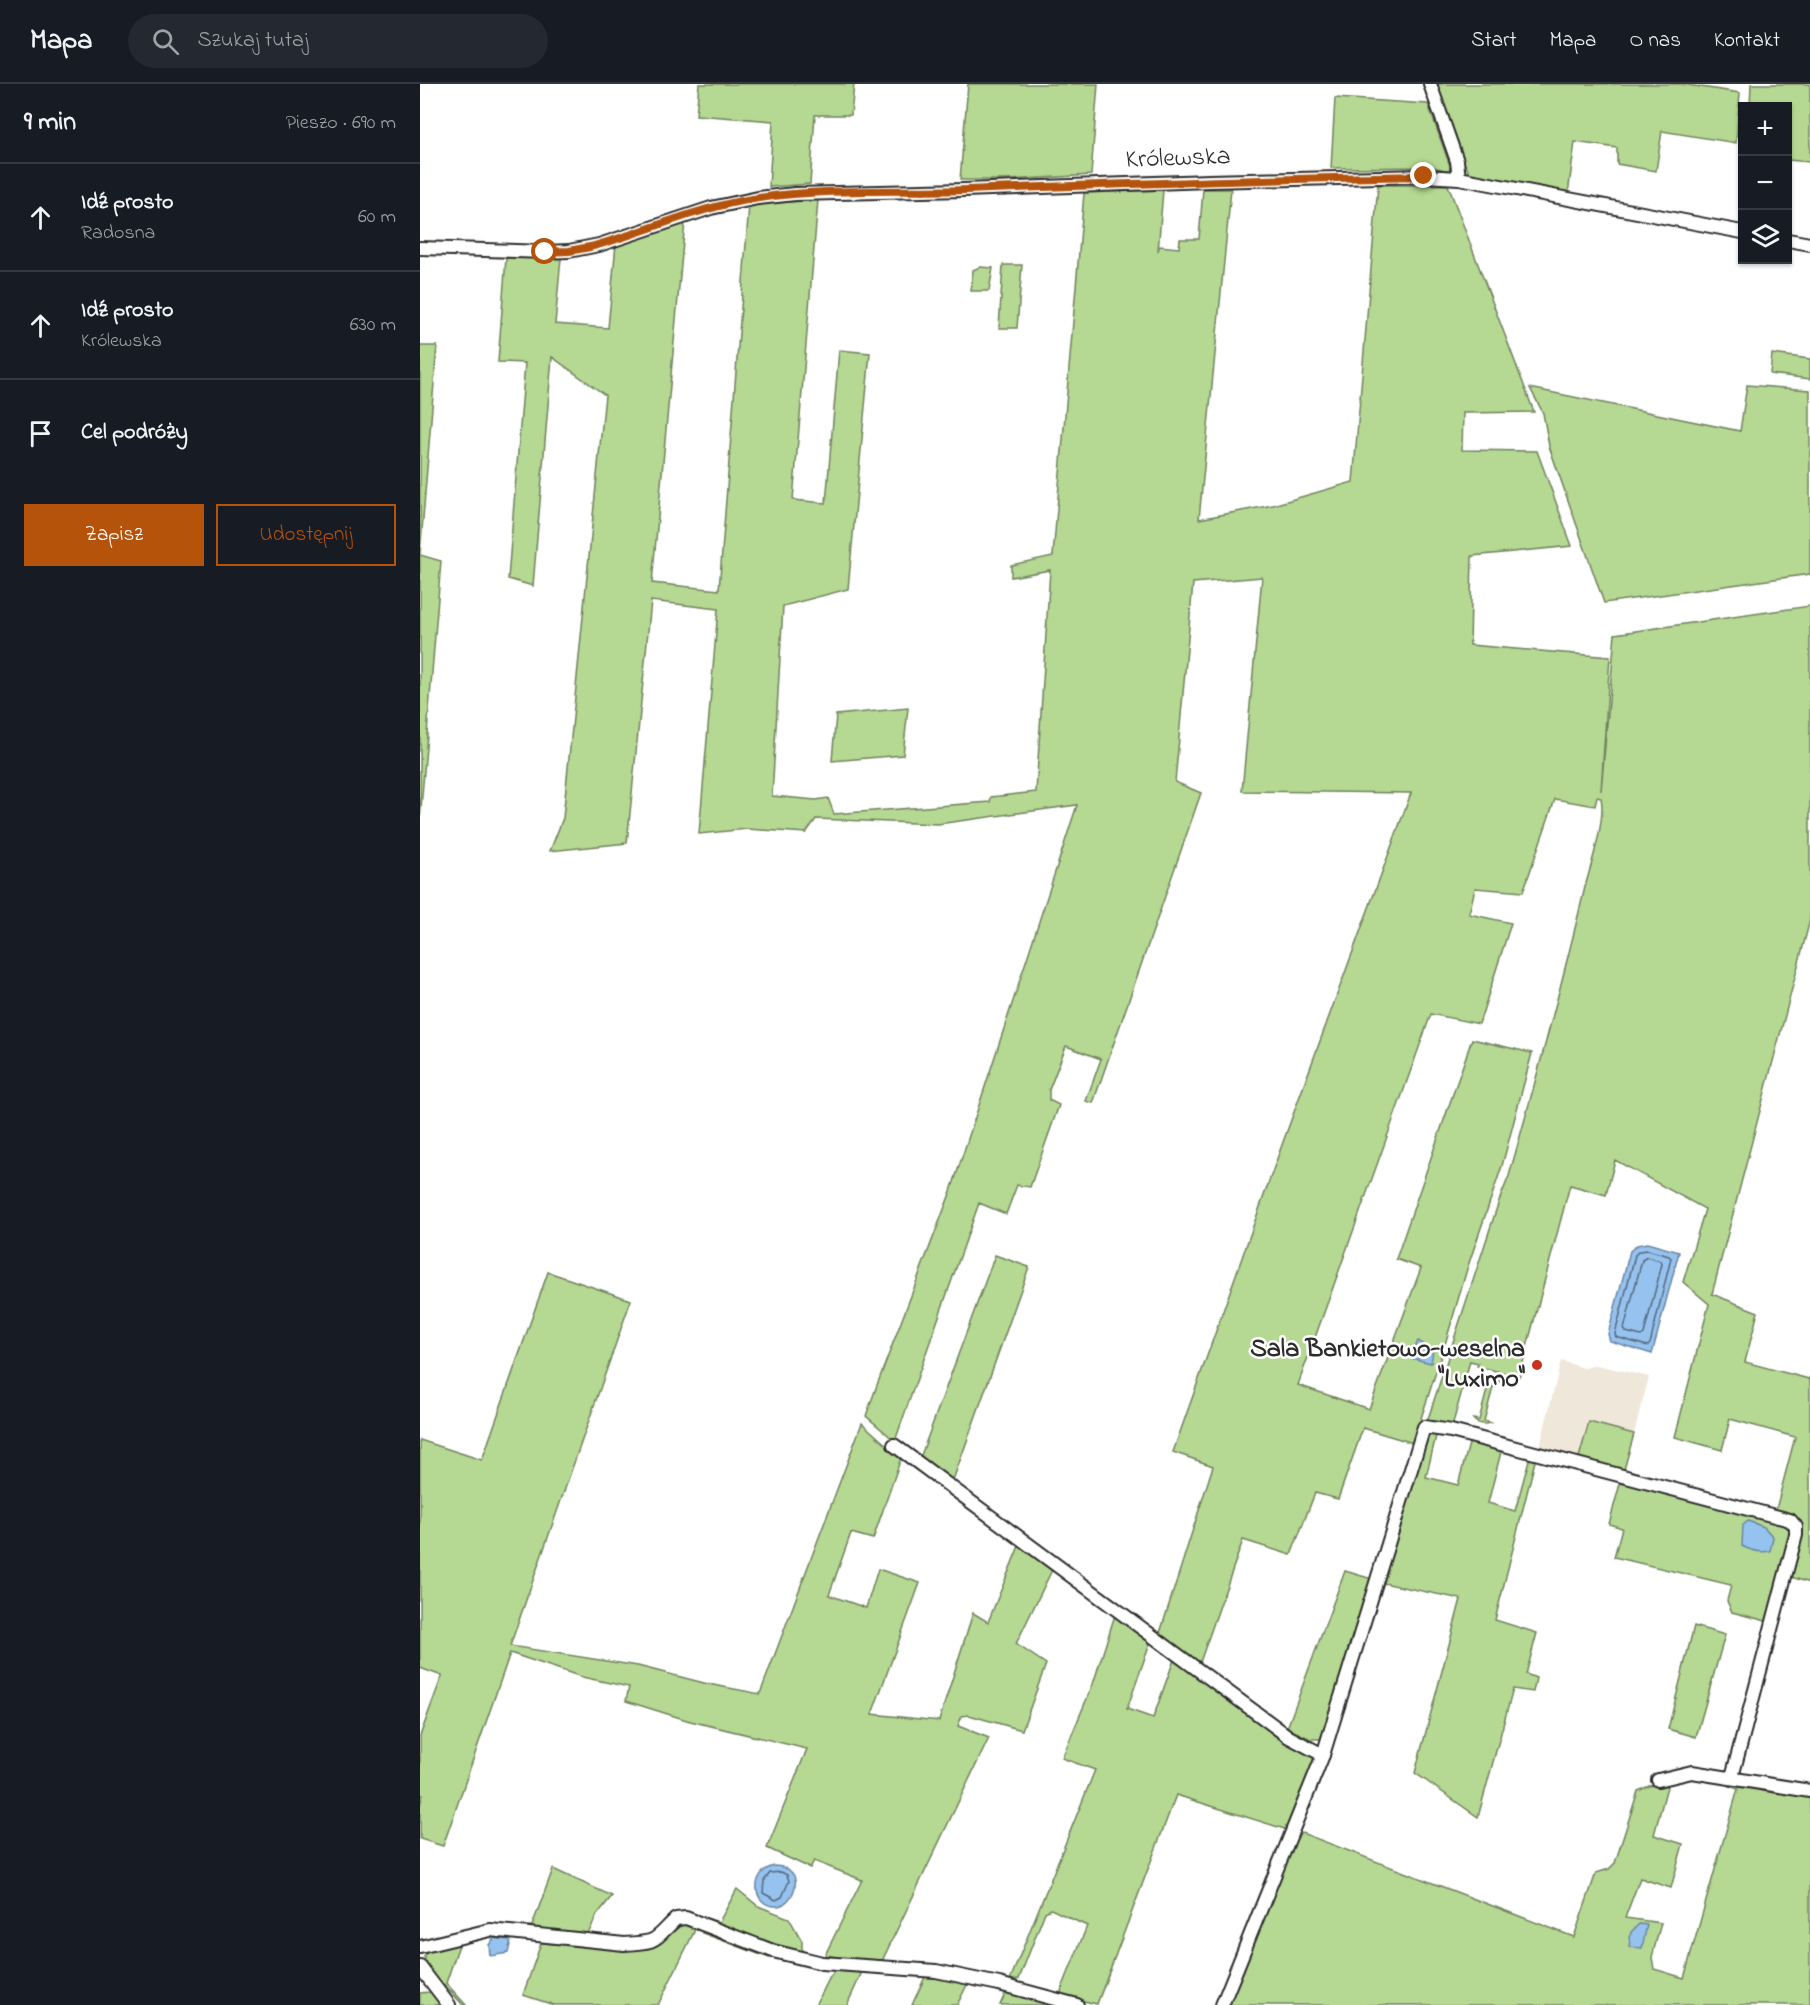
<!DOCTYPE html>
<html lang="pl">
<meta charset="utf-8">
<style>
body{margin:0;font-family:"Indie Flower",sans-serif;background:#242831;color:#f1f3f6}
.controls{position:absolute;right:18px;top:18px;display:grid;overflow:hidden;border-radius:0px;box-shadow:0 2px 4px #0004}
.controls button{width:54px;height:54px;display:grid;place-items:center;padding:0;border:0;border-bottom:2px solid #363941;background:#171b24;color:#f1f3f6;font:30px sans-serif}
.stop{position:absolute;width:18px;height:18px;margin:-14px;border:4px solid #b45309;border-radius:50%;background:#fff}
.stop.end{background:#b45309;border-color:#fff;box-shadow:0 2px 6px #0008}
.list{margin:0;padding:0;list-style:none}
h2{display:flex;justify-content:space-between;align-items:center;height:78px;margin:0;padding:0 24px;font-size:26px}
h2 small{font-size:20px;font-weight:400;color:#9ea1a6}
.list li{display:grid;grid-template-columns:39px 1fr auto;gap:18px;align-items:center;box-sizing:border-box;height:108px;padding:0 24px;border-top:2px solid #363941}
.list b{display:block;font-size:22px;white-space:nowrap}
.list p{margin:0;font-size:20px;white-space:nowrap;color:#9ea1a6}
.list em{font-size:20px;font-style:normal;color:#9ea1a6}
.actions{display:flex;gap:12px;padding:18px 24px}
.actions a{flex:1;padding:14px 0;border:2px solid #b45309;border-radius:0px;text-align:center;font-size:21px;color:#b45309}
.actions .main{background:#b45309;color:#fff}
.icon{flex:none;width:33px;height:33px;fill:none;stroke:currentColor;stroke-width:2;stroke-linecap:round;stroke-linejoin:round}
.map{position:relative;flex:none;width:1390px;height:1921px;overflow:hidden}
header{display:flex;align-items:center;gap:36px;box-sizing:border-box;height:84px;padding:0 30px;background:#171b24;border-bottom:2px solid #363941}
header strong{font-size:28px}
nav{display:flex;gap:33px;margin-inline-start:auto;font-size:21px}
.search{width:420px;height:54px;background:#242831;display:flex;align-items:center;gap:15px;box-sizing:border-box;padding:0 21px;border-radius:33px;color:#9ea1a6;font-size:22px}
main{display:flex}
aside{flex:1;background:#171b24}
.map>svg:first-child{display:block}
.built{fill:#efe7d9}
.green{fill:#b5d892;stroke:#70825e;stroke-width:1.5}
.water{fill:#95c2ef;stroke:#6b86a1;stroke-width:1.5}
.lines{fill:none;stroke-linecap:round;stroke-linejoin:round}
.shore{stroke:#556779;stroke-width:1.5}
.minor-casing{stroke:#2b2b2b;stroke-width:16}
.minor{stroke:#fff;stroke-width:12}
.route{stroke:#b45309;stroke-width:8}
.poi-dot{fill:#c8321e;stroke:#fff;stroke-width:2}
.labels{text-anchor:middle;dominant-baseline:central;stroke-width:5;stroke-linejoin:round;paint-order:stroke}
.street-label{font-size:26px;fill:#2b2b2b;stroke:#fff}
.poi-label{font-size:26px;font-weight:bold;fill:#2b2b2b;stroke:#fff;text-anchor:end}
</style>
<header>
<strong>Mapa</strong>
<div class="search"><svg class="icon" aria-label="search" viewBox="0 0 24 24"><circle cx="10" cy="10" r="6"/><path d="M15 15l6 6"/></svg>Szukaj tutaj</div>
<nav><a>Start</a><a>Mapa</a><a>O nas</a><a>Kontakt</a></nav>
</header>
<main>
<aside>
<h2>9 min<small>Pieszo · 690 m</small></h2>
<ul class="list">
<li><svg class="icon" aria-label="ahead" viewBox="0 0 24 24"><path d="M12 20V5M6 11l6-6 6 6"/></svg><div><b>Idź prosto</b><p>Radosna</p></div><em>60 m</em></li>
<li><svg class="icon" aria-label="ahead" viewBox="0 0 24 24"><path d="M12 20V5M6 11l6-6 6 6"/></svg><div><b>Idź prosto</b><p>Królewska</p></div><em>630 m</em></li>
<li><svg class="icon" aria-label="arrive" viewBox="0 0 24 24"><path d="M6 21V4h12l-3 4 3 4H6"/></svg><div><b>Cel podróży</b></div></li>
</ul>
<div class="actions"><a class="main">Zapisz</a><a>Udostępnij</a></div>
</aside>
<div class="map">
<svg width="1390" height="1921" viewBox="0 0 1390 1921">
<rect width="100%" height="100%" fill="#fff"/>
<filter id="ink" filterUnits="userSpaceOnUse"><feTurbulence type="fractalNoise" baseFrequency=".0167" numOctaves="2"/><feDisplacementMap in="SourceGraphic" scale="12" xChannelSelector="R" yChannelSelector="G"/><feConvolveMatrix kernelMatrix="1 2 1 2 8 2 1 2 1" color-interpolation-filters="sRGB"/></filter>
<g filter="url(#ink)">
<polygon class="built" points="1141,1277 1164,1284 1177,1281 1229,1293 1214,1350 1169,1338 1158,1377 1119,1366"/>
<g class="green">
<polygon points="279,0 434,0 431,31 395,31 390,100 349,103 353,37 276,31"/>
<polygon points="548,0 678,0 671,91 588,96 540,96"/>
<polygon points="1015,0 1261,0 1320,9 1316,59 1242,47 1236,87 1197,80 1197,64 1155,58 1148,110 1050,90 1036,63"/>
<polygon points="1331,0 1390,0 1390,78 1368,76 1368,22 1330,22"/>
<polygon points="915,14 1008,20 1030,82 1029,87 1013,83 911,84"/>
<path d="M958 101H1028L1114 328 1043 329 1042 366 1117 367 1152 462 1052 472 1050 561 1190 573 1181 707 1195 550 1390 522V836L1292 1210 1338 1228 1325 1278 1389 1295 1390 1293V1499L1371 1493 1382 1446 1381 1437 1355 1429 1375 1353 1310 1335 1302 1366 1255 1353 1289 1220 1263 1198 1285 1125 1195 1076 1186 1111 1150 1101 1099 1293 1057 1282 1058 1279 1050 1277 1032 1343 1007 1338 1079 1117 1089 1092C1116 996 1142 900 1165 803 1171 781 1186 735 1181 714L1177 713 1175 722 1135 715 1103 808 1055 804 1049 830 1091 839 1059 940 1011 930 878 1301 949 1325 1001 1184 976 1175 1052 955 1112 969 1082 1082 1047 1185 1026 1257 993 1359 943 1344 918 1415 895 1409 871 1471 823 1456 779 1581 740 1549 793 1382 753 1368 863 1058 991 709 822 707 842 493 773 499 755 698 781 709 673 1019 666 1017 681 975 646 962 629 1006V1016L639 1021 610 1103 597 1101 586 1130 559 1119 475 1357 446 1332 457 1301 531 1107 657 721 518 740 396 735 386 749 327 745 279 750 298 525 231 517 207 759 130 767 143 734 185 311 132 273 113 502 88 495 105 279 78 278 86 174H141L135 240 188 244 196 160 265 137 232 499 299 506 329 121 398 116 373 416 406 419 419 266 450 269 428 505 363 522 352 712 396 716 408 714 414 730 570 718 571 713 616 708 630 486 591 493V481L633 472 664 109 743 106 738 168 739 162 759 164 760 155H779L783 105H811L779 435 853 421 933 398Z"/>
<polygon points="583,181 602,181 597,244 579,244"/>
<polygon points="560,183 573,184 569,207 551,207 553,186"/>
<polygon points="0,262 17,262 0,471 21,477 0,737"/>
<polygon points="1352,270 1390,275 1390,295 1350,290"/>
<polygon points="1327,301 1390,306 1390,490 1184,519 1129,362 1123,329 1110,304 1320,347"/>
<polygon points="488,624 483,671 412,677 416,631"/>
<polygon points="575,1171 609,1183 532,1399 523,1393 523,1389 518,1386 517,1388 500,1374"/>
<polygon points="128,1188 211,1216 90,1562 218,1582 288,1600 340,1610 442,1339 481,1374 453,1455 431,1449 409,1511 446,1524 458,1485 500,1499 452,1630 519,1637 553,1529 568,1538 599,1462 632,1486 596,1560 626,1580 602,1646 549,1631 542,1632 538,1642 569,1654 462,1877 431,1876 405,1871 442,1796 394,1777 390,1784 347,1764 387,1665 270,1637 206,1617 209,1603 162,1593 90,1569 23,1762 0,1755 0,1721 3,1711 0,1710 0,1652 22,1592 0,1584 0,1356 62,1376"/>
<path d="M1067 1292 1075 1293 1081 1298 1075 1296 1064 1337 1070 1339C1063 1341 1057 1340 1053 1335L1059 1336 1070 1295 1064 1293Z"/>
<polygon points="1169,1338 1214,1350 1203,1389 1158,1377"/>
<polygon points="1017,1348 1006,1393 1038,1401 1050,1356 1082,1364 1068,1419 1095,1427 1110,1372 1116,1373 1075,1536 1117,1549 1106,1590 1116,1594 1113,1608 1093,1605 1058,1733 995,1689 1041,1515 963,1499 1006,1353"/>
<polygon points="1201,1396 1370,1442 1373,1445 1350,1538 1312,1528 1307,1517 1311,1501 1194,1473 1202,1444 1189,1440"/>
<polygon points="925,1487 952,1495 901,1655 891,1655 867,1644"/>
<polygon points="695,1531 731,1556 707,1625 733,1634 755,1573 890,1669 894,1675 894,1681 868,1746 756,1711 677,1920 642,1912 641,1907 667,1842 631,1825 625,1828 599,1895 590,1896 675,1686 642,1674 673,1600"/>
<polygon points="1274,1542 1305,1551 1276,1653 1248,1645"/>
<polygon points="1310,1698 1390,1712 1390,1921 807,1921 874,1756 882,1749 1154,1853 1176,1789 1189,1785 1195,1779 1218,1707 1229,1702 1248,1699 1234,1751 1263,1760 1251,1804 1220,1794 1205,1834 1241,1839 1232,1873 1234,1885 1264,1894 1318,1705 1309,1702"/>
<polygon points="133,1785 192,1812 177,1831 167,1852 106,1844 102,1842 112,1842"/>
<polygon points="317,1805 338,1822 369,1834 382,1857 382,1871 262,1831 261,1828 270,1829 299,1838"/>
<path d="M266 1839 275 1841 274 1848 238 1921H134L103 1911 121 1859C148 1860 217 1871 239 1859 249 1853 255 1844 266 1839Z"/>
<polygon points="285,1845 349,1868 349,1874 282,1849"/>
<path d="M40 1858 26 1899 46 1921H43C30 1905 10 1894 4 1873L8 1866Z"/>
<polygon points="417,1884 442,1888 427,1921 396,1921 410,1893"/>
<polygon points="505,1893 549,1897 537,1921 492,1921"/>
<polygon points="10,1908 16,1911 25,1921 0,1921 0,1909"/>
<polygon points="586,1908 634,1921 580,1921"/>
</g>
<g class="water">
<polygon points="1227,1159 1259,1168 1232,1270 1190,1257 1188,1250 1210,1167 1217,1161"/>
<polygon points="998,1257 1013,1266 1011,1279 991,1274"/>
<path d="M1328 1437 1344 1443 1353 1453 1350 1467C1339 1469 1331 1467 1322 1462L1323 1441Z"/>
<path d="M354 1782C389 1783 374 1820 358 1822 331 1824 330 1787 354 1782Z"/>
<polygon points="1219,1840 1227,1841 1222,1864 1209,1863 1211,1848"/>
<polygon points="74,1854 91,1856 88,1869 70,1872 69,1861"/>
</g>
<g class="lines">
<g class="shore">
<polygon points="1227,1166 1249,1172 1251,1174 1230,1260 1227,1262 1196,1253 1195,1250 1215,1171 1219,1167"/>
<polygon points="1227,1173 1240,1177 1242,1180 1224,1250 1221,1252 1206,1248 1204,1245 1222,1176"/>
<polygon points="361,1788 367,1791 369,1797 362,1813 356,1816 343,1809 344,1797 350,1789"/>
</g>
<g class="minor-casing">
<g id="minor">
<polyline points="1010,0 1037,77 1039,94"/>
<polyline points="1368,156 1390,160"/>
<polyline points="0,164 125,168 149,167 179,161 291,124 338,114 375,110 544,106 789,97 1004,92 1039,94 1322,148"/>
<polyline points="474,1361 869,1653 903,1671"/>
<polyline points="1238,1696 1272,1688 1390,1707"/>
<path d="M0 1863 70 1846 204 1860C240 1858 232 1857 256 1835L266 1834 353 1867 402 1879 516 1887 579 1900 657 1921"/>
<polyline points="0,1883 29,1921"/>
<polyline points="802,1921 903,1671 1004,1343 1031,1347 1370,1436 1376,1443 1376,1451 1312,1693"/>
</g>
</g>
<use href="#minor" class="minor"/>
</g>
</g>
<g class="lines" filter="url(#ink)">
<path class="route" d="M125 168 149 167 170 163C226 148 280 122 339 114 407 104 478 108 547 106 699 100 851 95 1004 92"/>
</g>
<circle class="poi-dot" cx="1117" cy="1281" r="6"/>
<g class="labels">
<g class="street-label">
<text transform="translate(758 75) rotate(-2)">Królewska</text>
</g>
<g class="poi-label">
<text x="1105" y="1266">Sala Bankietowo-weselna<tspan x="1105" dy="30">"Luximo"</tspan></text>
</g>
</g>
</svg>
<div class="controls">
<button>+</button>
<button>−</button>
<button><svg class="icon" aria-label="layers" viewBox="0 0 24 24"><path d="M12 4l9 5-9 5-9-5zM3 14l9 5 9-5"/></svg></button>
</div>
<div class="stop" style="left:125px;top:168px"></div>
<div class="stop end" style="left:1004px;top:92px"></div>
</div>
</main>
